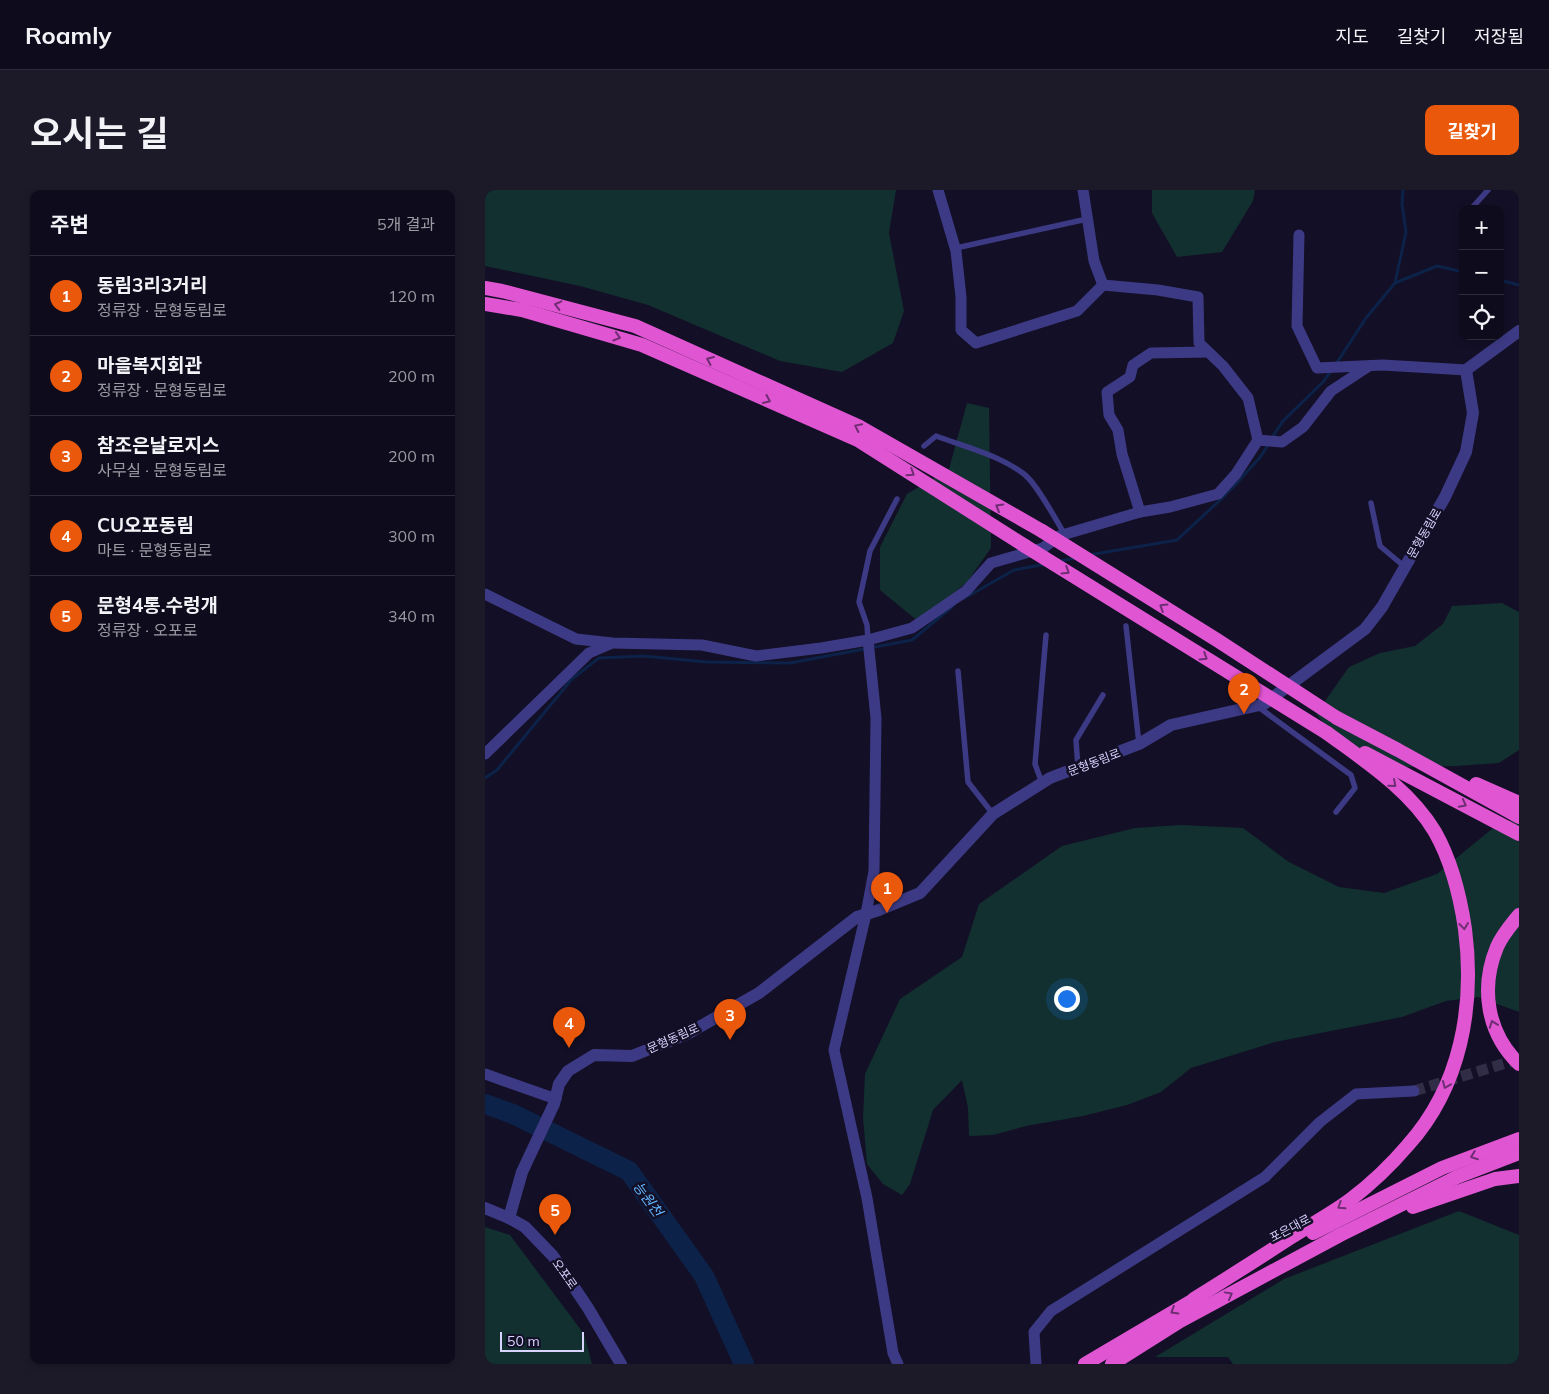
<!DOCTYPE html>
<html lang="ko">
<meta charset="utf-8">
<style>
body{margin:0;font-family:Mulish,"Noto Sans KR",sans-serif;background:#1c1929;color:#f1f3f6}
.controls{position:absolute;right:15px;top:15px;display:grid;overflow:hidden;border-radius:10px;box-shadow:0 2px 8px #0003}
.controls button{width:45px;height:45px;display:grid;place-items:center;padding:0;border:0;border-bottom:1px solid #2e2b3b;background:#0e0b1c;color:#f1f3f6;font:25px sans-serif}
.scale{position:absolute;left:15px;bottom:12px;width:84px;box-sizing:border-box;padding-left:5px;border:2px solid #d9d4ff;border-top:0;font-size:14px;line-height:18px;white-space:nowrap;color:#d9d4ff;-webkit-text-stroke:4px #130f26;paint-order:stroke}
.you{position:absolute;left:581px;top:808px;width:18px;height:18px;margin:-12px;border:4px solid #fff;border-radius:50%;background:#1a73e8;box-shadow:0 0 0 8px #1a73e833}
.badge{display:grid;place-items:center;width:32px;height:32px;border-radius:50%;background:#ea580c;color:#fff;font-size:16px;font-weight:700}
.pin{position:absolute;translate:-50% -41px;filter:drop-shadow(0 1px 2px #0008)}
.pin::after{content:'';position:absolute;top:26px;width:18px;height:15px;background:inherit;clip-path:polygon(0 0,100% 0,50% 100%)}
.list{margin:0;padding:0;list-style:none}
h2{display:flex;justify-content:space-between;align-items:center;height:65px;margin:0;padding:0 20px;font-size:21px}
h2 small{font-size:16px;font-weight:400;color:#9b9ba3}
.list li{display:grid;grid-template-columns:32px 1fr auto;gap:15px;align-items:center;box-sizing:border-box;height:80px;padding:0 20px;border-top:1px solid #2e2b3b}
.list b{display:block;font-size:19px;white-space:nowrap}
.list p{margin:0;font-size:16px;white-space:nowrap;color:#9b9ba3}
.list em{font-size:16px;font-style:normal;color:#9b9ba3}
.icon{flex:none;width:28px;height:28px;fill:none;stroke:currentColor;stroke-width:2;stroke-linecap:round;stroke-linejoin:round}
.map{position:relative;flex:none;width:1034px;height:1174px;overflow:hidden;border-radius:10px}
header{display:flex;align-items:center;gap:30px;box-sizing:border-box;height:70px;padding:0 25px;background:#0e0b1c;border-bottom:1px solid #2e2b3b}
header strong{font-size:24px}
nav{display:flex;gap:28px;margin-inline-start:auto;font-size:18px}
.intro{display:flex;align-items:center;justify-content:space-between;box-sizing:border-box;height:120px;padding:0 30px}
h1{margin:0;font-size:35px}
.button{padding:12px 22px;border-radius:10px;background:#ea580c;color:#fff;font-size:18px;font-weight:700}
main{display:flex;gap:30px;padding:0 30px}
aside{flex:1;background:#0e0b1c;border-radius:10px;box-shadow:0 2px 8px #0003}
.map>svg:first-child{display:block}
.green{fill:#12302f}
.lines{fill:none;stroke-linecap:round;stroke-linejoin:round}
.stream{stroke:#0c2248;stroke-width:3}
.river{stroke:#0c2248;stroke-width:20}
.minor-tunnel{stroke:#312d47;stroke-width:11;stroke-dasharray:11 5.5;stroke-linecap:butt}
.service{stroke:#3d3a85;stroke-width:5.5}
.minor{stroke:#3d3a85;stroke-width:11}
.tertiary{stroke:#3d3a85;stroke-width:12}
.trunk{stroke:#e055d1;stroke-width:14}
.trunk-bridge{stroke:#e055d1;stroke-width:14}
.oneway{stroke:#6f2e73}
.labels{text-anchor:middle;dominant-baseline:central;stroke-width:5;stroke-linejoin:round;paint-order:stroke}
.street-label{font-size:12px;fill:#d9d4ff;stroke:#130f26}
.water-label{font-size:14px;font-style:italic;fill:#62b6ff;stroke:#130f26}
</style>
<header>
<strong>Roamly</strong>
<nav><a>지도</a><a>길찾기</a><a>저장됨</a></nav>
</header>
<div class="intro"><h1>오시는 길</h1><a class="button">길찾기</a></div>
<main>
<aside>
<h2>주변<small>5개 결과</small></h2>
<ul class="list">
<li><span class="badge">1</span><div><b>동림3리3거리</b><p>정류장 · 문형동림로</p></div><em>120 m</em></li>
<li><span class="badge">2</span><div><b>마을복지회관</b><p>정류장 · 문형동림로</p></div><em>200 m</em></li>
<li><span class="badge">3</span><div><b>참조은날로지스</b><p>사무실 · 문형동림로</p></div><em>200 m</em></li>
<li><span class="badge">4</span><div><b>CU오포동림</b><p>마트 · 문형동림로</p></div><em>300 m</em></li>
<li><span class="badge">5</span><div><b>문형4통.수렁개</b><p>정류장 · 오포로</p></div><em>340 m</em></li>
</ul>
</aside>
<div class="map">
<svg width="1034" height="1174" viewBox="0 0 1034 1174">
<rect width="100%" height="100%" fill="#130f26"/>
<g class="green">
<polygon points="0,0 411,0 404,43 419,121 408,153 357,182 295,171 163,115 95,96 0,76"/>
<polygon points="667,0 770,0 768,11 737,62 692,67 667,23"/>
<polygon points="482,213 504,218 506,358 482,392 434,432 395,400 395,357 422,304 464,279"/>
<polygon points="1017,413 1034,422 1034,560 1014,573 971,576 922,577 894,572 848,544 831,524 864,477 895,463 930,456 958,434 967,416"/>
<polygon points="1034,626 1034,822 993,807 961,811 917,827 790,852 706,878 676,902 642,915 598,926 541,936 508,945 484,946 483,918 477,890 448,920 425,994 417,1005 398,994 382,974 378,928 380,884 415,809 477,767 494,714 577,656 650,638 696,635 758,638 804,672 854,697 899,703 952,684 1008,638"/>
<polygon points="974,1021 1034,1045 1034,1174 748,1174 743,1167 670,1167 799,1089"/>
<polygon points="0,1037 25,1045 99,1144 107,1174 0,1174"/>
</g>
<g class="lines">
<g class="stream">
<polyline points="1015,90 1034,95"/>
<polyline points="910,93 921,42 917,14 918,0"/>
<polyline points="851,174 881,128 910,93 952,76 978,82"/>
<polyline points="786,249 798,231 838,192 846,181"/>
<polyline points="604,365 692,350 733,312 753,292 776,266 783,255"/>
<polyline points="575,371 591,368"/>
<polyline points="478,409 529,380 561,374"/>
<polyline points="0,588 12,580 87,489 114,468 159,466 222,472 305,473 427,450 467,417"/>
</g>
<polyline class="river" points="0,914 28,924 144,981 219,1086 259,1174"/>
<polyline class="minor-tunnel" points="929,901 1034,869"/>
<g class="service">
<polyline points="986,19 1003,0"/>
<polyline points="977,40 978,37"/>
<polyline points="471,58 602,29"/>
<path d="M439 256 451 246C480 257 514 265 539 284 552 294 571 330 580 345"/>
<polyline points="886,313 895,356 920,377"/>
<polyline points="641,436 654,554"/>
<polyline points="383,450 382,435 374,412 385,361 412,309"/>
<polyline points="473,481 483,592 508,624"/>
<polyline points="772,516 866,585 870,598 851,622"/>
<polyline points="593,578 591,550 618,505"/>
<polyline points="557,593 550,574 561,445"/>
</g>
<g class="minor">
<polyline points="453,0 471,61 476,107 476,140 491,153 592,121 618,95"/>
<polyline points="598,0 609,71 618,95"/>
<polyline points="814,45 812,136 832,178 898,175 981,180"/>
<polyline points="618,95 673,100 713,107 714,153 738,176 763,208 773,250 797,252 818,237 846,201 884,176"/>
<polyline points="655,322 637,264 633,240 624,225 622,202 645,187 648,175 666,163 723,162"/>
<polyline points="0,404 91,449 127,453 217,455 271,466 336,458 383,450 427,438 481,401 506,373 558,358 574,346 655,322 685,317 733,304 751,284 773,250"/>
<polyline points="383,450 391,528 389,681 381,724 349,860 382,1008 408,1163 413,1174"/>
<polyline points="0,564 104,463 125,454"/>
<polyline points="0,884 71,909"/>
<polyline points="551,1174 549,1142 566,1121 780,987 835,932 871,904 929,901"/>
</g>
<g class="tertiary">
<polyline points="0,1018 24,1028 40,1037 68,1066 103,1118 136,1174"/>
<polyline points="24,1028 37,982 69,914 74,894 83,881 109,865 147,866 202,844 274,803 372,727 394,720 435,703 508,624 565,588 654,554 686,535 779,514 880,439 897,417 960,307 981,262 988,223 981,180 1034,141"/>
</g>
<g class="trunk">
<polyline points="0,98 17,101 150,136 375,237 557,341"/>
<polyline points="0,114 37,120 157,155 373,250 540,356"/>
<polyline points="852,528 913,560 1034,627"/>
<polyline points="880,563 1034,644"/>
<polyline points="991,594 1034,613"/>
<path d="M1034 725C1026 735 1017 745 1012 757 995 798 1002 843 1034 874"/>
<polyline points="928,1017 1010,989 1034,986"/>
<polyline points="828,1043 957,978 1034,949"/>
<path d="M709 1109C741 1089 773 1069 805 1048 825 1035 846 1024 865 1010 886 994 906 975 923 955 976 896 990 816 980 739 975 705 967 672 950 642 925 600 880 571 842 543"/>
<polyline points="600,1174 717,1105"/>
<polyline points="627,1174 695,1131 855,1045 972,987 1034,963"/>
</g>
<g class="trunk-bridge">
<polyline points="557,341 732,450 852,528"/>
<polyline points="540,356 842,543"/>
</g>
</g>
<defs><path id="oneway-chevron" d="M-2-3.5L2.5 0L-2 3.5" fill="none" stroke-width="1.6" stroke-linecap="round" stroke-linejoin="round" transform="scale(1.25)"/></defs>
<g class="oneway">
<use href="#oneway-chevron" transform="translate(73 115) rotate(-166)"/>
<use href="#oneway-chevron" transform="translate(132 147) rotate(17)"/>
<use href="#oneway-chevron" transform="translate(225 170) rotate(-156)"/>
<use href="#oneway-chevron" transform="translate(282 210) rotate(24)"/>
<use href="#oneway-chevron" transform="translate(373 237) rotate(-154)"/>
<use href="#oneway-chevron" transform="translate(426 283) rotate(33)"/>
<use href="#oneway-chevron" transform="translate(514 317) rotate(-150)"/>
<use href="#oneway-chevron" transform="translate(581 381) rotate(32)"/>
<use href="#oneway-chevron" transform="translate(678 417) rotate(-148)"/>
<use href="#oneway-chevron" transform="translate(719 467) rotate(32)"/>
<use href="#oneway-chevron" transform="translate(908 594) rotate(41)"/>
<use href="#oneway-chevron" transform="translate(978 614) rotate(28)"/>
<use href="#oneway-chevron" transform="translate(979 736) rotate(83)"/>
<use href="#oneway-chevron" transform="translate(1008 834) rotate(-110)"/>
<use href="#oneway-chevron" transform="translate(961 895) rotate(113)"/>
<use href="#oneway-chevron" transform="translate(989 966) rotate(159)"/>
<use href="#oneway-chevron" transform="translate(856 1016) rotate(147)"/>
<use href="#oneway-chevron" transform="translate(744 1105) rotate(-29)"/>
<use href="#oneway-chevron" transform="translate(689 1121) rotate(149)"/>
</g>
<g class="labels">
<g class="street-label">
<text transform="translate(939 343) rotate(-60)">문형동림로</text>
<text transform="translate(609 572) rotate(-21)">문형동림로</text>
<text transform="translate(188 848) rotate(-24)">문형동림로</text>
<text transform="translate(805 1038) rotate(-28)">포은대로</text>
<text transform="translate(80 1084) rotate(55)">오포로</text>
</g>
<g class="water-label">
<text transform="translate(163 1009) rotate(54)">능원천</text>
</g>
</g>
</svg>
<div class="controls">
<button>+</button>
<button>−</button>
<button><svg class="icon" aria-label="locate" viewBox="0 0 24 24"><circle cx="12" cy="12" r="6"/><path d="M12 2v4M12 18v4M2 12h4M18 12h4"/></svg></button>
</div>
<div class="scale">50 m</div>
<div class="you"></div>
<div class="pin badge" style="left:402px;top:723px">1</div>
<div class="pin badge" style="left:759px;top:524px">2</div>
<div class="pin badge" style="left:245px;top:850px">3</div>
<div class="pin badge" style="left:84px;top:858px">4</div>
<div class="pin badge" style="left:70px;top:1045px">5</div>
</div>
</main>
